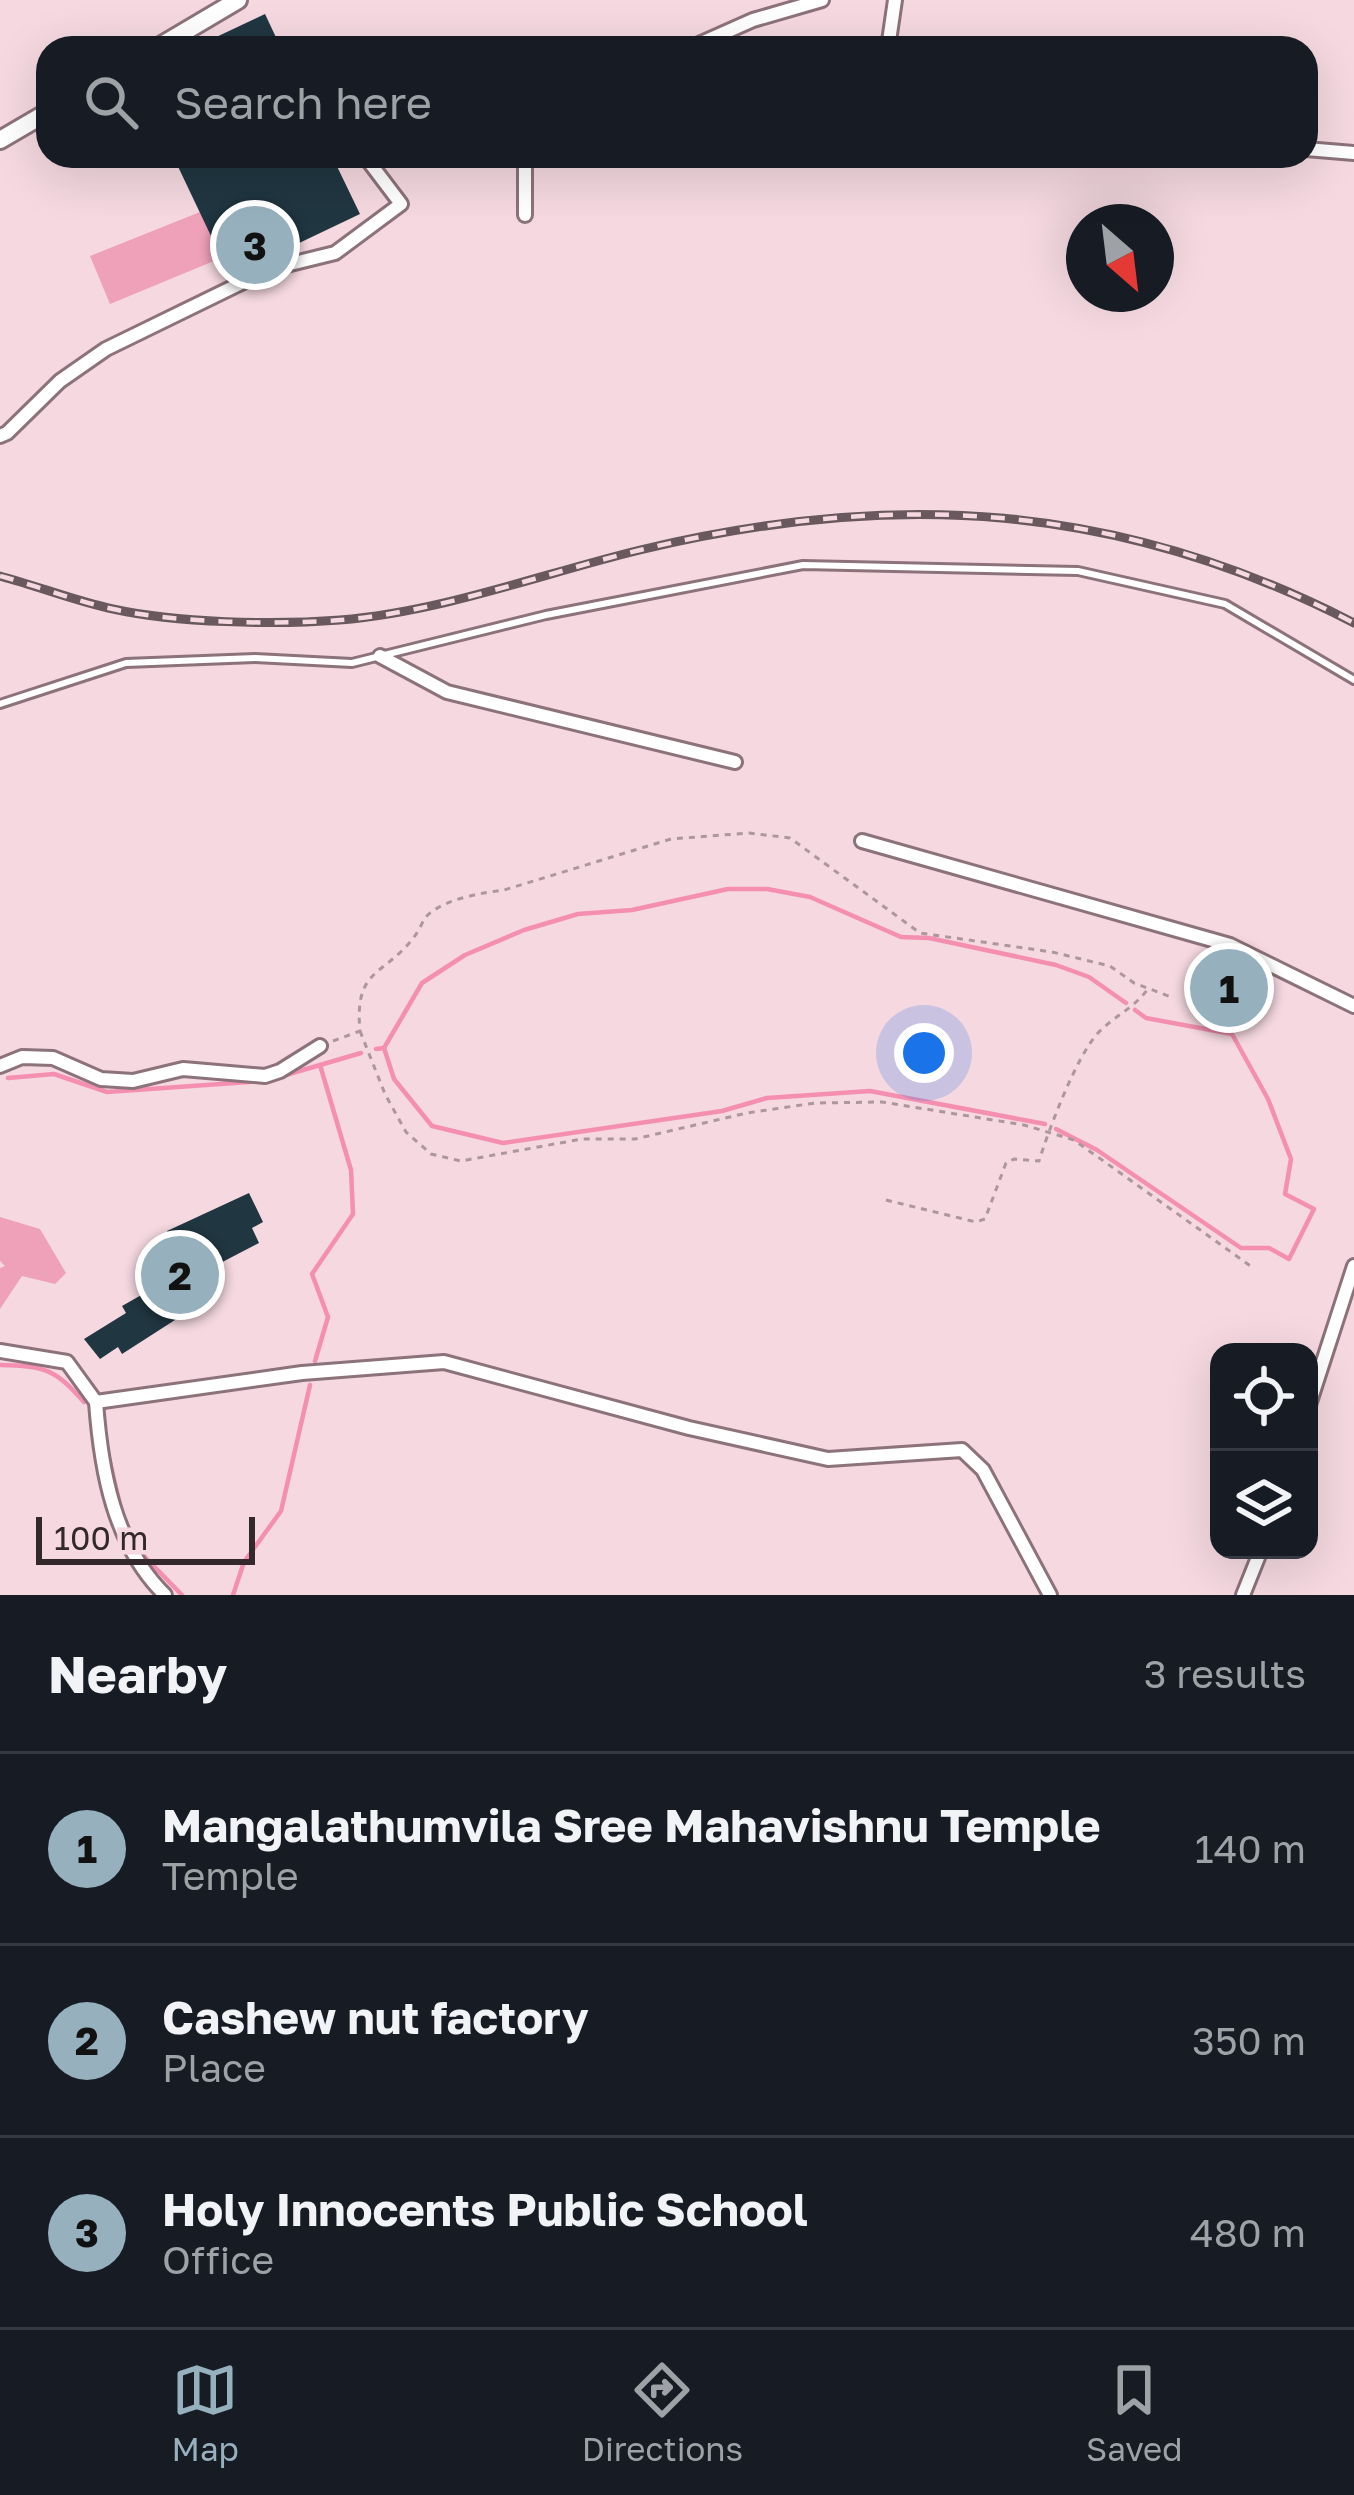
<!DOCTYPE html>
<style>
body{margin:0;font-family:"Golos Text",sans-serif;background:#20242c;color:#f1f3f6}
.controls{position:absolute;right:36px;bottom:36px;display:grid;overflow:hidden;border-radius:24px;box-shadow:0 12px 48px #0002}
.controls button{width:108px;height:108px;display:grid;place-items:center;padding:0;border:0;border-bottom:3px solid #363941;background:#171b24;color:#f1f3f6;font:60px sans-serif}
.compass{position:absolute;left:1066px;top:204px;width:108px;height:108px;border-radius:50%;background:#171b24;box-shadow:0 12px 48px #0002;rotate:152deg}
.scale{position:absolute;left:36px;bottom:30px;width:219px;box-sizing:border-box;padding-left:12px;border:6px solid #33282b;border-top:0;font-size:33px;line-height:42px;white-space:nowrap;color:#33282b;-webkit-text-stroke:9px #f5d8e0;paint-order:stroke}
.you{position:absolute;left:924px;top:1053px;width:42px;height:42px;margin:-30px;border:9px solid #fff;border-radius:50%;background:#1a73e8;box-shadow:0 0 0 18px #1a73e833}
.badge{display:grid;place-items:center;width:78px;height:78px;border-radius:50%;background:#96b0bd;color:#111;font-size:39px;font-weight:700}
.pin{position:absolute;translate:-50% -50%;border:6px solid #fff;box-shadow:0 3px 12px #0006}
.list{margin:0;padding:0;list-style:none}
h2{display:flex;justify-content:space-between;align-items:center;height:156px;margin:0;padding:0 48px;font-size:51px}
h2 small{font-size:39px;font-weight:400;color:#9ea1a6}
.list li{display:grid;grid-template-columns:78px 1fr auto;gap:36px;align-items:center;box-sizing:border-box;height:192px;padding:0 48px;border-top:3px solid #363941}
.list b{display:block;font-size:45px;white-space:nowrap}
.list p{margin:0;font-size:39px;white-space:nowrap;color:#9ea1a6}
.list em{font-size:39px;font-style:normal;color:#9ea1a6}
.icon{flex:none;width:66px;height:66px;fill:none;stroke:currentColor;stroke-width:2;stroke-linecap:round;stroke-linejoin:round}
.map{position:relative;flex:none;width:1354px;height:1595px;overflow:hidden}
.search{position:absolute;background:#171b24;box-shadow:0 12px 48px #0002;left:36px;right:36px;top:36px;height:132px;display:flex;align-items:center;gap:30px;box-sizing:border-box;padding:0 42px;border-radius:36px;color:#9ea1a6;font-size:45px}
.sheet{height:732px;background:#171b24}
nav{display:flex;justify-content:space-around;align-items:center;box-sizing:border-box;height:168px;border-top:3px solid #363941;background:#171b24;font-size:33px;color:#9ea1a6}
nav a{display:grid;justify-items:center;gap:6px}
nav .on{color:#96b0bd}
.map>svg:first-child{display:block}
.green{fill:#eea1b9}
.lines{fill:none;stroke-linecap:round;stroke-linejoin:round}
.stream{stroke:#f58fb1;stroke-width:4.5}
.building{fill:#203641}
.lane-casing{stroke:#8c727a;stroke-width:12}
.street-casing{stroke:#8c727a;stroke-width:18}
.secondary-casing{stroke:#8c727a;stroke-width:22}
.path{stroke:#ad979d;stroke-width:3;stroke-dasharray:6 6;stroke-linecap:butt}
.lane{stroke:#fff;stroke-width:6}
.street{stroke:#fff;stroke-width:12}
.secondary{stroke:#fff;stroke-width:16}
.rail-casing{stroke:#69595e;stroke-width:9}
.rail{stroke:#f5d8e0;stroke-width:4.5;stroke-dasharray:14;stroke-linecap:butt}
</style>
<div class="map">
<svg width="1354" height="1595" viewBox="0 0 1354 1595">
<rect width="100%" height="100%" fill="#f5d8e0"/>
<g class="green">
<polygon points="205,210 226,256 110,304 90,256"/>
<polygon points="0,1217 40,1229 66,1273 55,1284 22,1276 0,1309 0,1268 5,1266 0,1261"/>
</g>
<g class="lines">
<g class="stream">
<polyline points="384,1048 422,983 465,955 524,930 578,914 632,910 728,889 767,889 810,897 901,937 929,938 1056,965 1089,977 1126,1003"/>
<polyline points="376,1049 384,1048 394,1079 432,1126 503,1143 722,1111 767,1098 870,1091 1045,1124"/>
<polyline points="279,1077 361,1053"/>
<polyline points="8,1078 54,1074 107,1092 262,1081"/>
<polyline points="1056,1129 1097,1150 1241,1248 1269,1248 1289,1259 1314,1209 1285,1194 1291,1159 1268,1099 1232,1034 1146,1018 1135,1010"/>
<polyline points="315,1361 328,1317 312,1274 353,1214 351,1170 320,1065"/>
<path d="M0 1365C44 1366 54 1368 84 1402"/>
<polyline points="107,1450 121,1509"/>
<polyline points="131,1536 140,1552 182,1595"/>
<polyline points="233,1595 244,1562 281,1511 310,1385"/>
</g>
</g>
<g class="building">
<polygon points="265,14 281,48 193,48"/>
<polygon points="173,156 332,156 360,214 230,276"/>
<polygon points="1235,959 1245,964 1263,993 1218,1020 1196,984"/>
<polygon points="249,1193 263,1222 252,1228 259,1243 182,1283 191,1300 184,1305 189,1311 122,1354 118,1347 100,1359 84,1339 126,1313 122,1306 166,1281 160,1269 180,1259 167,1231"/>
</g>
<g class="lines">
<g class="lane-casing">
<polyline id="lane" points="0,704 126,663 255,658 352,663 546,615 803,565 1078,571 1225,604 1354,680"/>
</g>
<g class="street-casing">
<g id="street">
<polyline points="690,48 753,20 822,0"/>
<polyline points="888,48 895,0"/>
<polyline points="1306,149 1354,153"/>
<polyline points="525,156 525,215"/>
<polyline points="899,156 917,159 980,156"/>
<polyline points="0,436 7,433 60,381 106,349 270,269 335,253 401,204 370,163 372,156"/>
<polyline points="380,656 447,692 735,762"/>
<polyline points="862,841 1230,945 1354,1006"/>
<polyline points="0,1066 22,1057 53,1058 101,1079 133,1081 183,1069 265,1076 280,1071 320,1046"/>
<polyline points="0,1351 67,1362 96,1402 302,1373 444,1362 689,1428 828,1459 962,1450 983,1470 1050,1595"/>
<path d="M96 1402C101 1471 114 1545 165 1595"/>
<polyline points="1309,1405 1354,1266"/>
<polyline points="1243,1595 1261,1550"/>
</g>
</g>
<g class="secondary-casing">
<g id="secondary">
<polyline points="157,48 238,0"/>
<polyline points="0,140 48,112"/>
</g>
</g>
<g class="path">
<polyline points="360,1031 385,1094 406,1132 431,1154 461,1161 582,1139 635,1139 747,1113 815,1103 882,1102 1024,1125 1074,1140 1252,1267"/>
<path d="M333 1041 360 1031C354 967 384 977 414 937 420 930 423 918 430 913 449 898 482 893 504 890L671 839 749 833 790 838 920 933 1052 952 1110 966 1134 983 1171 997"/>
<path d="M886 1200 976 1222 985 1219 1006 1163 1014 1159 1039 1161C1049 1129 1076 1057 1098 1033 1114 1016 1133 1009 1147 990"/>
</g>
<use href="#lane" class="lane"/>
<use href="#street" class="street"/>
<use href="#secondary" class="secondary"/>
<g class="rail-casing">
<path id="rail" d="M0 576C38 586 75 601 113 609 176 623 275 625 340 620 441 612 541 574 640 550 894 489 1119 502 1354 623"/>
</g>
<use href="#rail" class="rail"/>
</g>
</svg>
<div class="controls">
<button><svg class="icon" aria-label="locate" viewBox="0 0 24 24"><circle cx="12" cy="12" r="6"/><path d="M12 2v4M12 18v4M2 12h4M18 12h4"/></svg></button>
<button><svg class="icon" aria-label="layers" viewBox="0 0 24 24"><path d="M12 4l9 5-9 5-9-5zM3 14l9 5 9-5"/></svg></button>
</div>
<svg class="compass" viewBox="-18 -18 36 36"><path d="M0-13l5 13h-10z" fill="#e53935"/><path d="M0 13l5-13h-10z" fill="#9ea1a6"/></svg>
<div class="scale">100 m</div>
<div class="you"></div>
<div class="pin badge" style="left:1229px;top:988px">1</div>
<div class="pin badge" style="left:180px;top:1275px">2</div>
<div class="pin badge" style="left:255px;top:245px">3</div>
<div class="search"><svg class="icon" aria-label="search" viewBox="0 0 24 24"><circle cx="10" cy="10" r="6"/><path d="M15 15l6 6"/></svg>Search here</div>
</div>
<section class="sheet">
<h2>Nearby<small>3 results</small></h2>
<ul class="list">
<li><span class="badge">1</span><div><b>Mangalathumvila Sree Mahavishnu Temple</b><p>Temple</p></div><em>140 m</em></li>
<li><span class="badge">2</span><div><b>Cashew nut factory</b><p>Place</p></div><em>350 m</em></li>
<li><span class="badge">3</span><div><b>Holy Innocents Public School</b><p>Office</p></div><em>480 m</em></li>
</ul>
</section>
<nav>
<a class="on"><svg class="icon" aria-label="map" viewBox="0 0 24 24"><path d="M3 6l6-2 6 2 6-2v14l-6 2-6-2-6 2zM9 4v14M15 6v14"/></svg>Map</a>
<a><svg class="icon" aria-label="directions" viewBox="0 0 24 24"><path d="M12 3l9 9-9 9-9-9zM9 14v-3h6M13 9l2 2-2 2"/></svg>Directions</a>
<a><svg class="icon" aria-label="saved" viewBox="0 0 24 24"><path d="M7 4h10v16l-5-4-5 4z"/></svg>Saved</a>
</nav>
